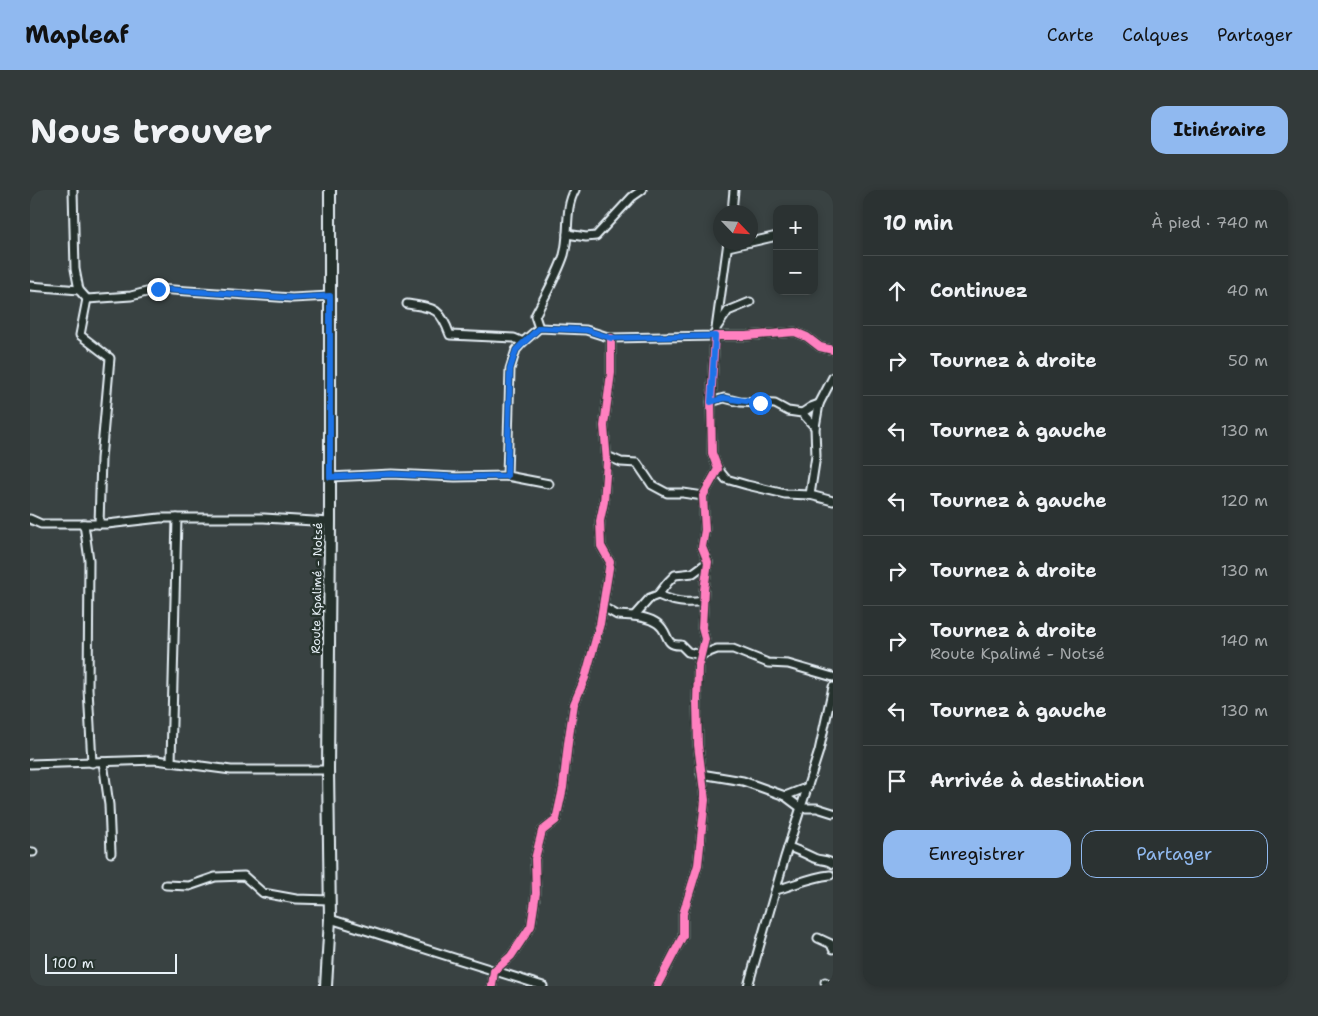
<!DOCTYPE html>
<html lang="fr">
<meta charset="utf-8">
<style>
body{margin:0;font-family:"Shantell Sans",sans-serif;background:#333a3a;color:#f1f3f6}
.controls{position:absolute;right:15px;top:15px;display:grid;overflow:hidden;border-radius:10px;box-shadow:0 2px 8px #0003}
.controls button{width:45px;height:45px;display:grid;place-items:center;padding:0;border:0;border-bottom:1px solid #474d4d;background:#2b3232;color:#f1f3f6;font:25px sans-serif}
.compass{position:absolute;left:683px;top:15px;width:45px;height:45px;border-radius:50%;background:#2b3232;box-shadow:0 2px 8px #0003;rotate:115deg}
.scale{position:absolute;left:15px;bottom:12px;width:132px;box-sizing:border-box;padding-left:5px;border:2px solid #e8f1f8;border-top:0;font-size:14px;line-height:18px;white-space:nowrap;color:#e8f1f8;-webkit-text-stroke:4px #26332d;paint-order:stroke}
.stop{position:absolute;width:15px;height:15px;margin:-11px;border:4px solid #1a73e8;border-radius:50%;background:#fff}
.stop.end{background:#1a73e8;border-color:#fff;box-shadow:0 1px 5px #0008}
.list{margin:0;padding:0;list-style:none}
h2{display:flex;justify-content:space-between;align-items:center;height:65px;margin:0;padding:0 20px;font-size:21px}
h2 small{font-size:16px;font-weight:400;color:#a6aaac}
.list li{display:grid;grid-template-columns:32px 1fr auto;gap:15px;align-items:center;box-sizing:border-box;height:70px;padding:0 20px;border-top:1px solid #474d4d}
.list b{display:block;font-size:19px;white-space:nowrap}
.list p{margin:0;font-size:16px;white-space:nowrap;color:#a6aaac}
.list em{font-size:16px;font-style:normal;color:#a6aaac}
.actions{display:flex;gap:10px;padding:15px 20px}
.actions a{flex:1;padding:11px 0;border:1px solid #90b9f0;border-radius:15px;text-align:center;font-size:18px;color:#90b9f0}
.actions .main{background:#90b9f0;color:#111}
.icon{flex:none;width:28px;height:28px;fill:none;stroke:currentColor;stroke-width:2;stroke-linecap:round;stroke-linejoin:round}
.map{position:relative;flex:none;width:803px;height:796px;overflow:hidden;border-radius:15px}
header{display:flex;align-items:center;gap:30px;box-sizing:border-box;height:70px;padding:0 25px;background:#90b9f0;color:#111}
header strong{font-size:24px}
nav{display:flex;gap:28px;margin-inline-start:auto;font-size:18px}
.intro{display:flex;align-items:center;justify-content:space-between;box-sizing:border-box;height:120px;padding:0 30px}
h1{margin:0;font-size:35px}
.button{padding:12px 22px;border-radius:15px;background:#90b9f0;color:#111;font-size:18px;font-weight:700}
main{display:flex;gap:30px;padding:0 30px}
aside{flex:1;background:#2b3232;border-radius:15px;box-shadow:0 2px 8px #0003}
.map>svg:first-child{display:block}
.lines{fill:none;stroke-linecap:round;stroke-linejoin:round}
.minor-casing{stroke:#e8f1f8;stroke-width:11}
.secondary-casing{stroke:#e8f1f8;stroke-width:14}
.minor{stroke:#26332d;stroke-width:7}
.secondary{stroke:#26332d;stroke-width:10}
.cycleway-casing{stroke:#26332d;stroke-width:11}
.cycleway{stroke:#ff80c0;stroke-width:8}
.route{stroke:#1a73e8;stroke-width:6}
.labels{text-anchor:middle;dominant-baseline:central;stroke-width:5;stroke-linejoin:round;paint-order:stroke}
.street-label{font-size:12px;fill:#e8f1f8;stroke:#26332d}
</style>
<header>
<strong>Mapleaf</strong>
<nav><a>Carte</a><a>Calques</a><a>Partager</a></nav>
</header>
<div class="intro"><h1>Nous trouver</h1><a class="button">Itinéraire</a></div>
<main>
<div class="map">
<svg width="803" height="796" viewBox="0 0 803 796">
<rect width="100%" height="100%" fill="#394242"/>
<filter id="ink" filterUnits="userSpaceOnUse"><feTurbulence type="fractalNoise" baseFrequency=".02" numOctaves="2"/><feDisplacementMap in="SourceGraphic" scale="10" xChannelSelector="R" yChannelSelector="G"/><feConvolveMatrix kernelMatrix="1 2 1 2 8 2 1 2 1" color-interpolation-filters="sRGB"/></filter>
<g filter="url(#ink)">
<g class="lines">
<g class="minor-casing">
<g id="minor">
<polyline points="43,0 45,79 49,100"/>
<polyline points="702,22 704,0"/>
<polyline points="537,44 556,47 566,46 602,7 612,0"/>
<polyline points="721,52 747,46"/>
<polyline points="698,57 720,52"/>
<polyline points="0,96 49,100 57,109 101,106 128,99 262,108 300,106"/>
<polyline points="57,109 50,145 80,168 71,269 69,334"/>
<path d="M377 114C404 118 410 117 420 145L484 148 493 152 509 138 556 140 581 148 685 146 698 52"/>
<polyline points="687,137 698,121 720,112"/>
<path d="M509 138 505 126C515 106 527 86 534 65 540 44 534 19 545 0"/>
<polyline points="681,212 694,208 710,212 745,214 758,221 772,223 781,217 789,214"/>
<polyline points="772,223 785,237"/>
<polyline points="577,266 591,272 607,273 622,295 637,303 653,303 673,306"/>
<polyline points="688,279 696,289 717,295 755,304 780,305 803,311"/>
<polyline points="477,286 480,179 486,160 493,152"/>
<polyline points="300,287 362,284 425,287 477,286 519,294"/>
<polyline points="780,305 786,266 785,237 789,214 803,187"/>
<polyline points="0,329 11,334 77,334 130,328 234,328 300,332"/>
<polyline points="54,334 59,370 58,499 62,573"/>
<path d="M628 405C644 412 656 414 673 411"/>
<polyline points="573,417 587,425 604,426 620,408 628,405 638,392 645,385 663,383 678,372"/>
<path d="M604 426C613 427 626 430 632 438 639 447 636 456 651 455L658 462 671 465 687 459H703L738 473 758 474 803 487"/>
<polyline points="73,572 79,615 81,663"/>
<polyline points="141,572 147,328"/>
<polyline points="0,574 126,570 201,580 298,580"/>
<polyline points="671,584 713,591 755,606 778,597"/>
<polyline points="755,606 771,618 787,618 803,623"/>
<path d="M758 657C768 660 776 664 784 668 791 671 797 669 803 674"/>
<polyline points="0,662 3,662"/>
<polyline points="136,695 159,696 185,687 214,686 233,703 266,709 300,710"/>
<path d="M746 700C764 695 781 687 800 685"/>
<polyline points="300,729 513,796"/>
<polyline points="788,748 801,754 803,759"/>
<polyline points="795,792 799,796"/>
<polyline points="462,796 464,781 481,766 501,736 506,703 505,669 512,641 526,630 533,598 538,553 544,514 555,488 570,434 580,372 571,356 570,331 574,312 577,272 574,236 581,183 581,148"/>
<polyline points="627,796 653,746 653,724 668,675 675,610 668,555 667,512 668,477 675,449 672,438 674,400 678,372 672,357 675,340 673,306 688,279 682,263 681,212 685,146 716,146 765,142 777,147 790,157 803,160"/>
<polyline points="718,796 755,667 789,561 803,497"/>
</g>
</g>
<g class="secondary-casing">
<polyline id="secondary" points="296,796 300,729 298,580 300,332 300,0"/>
</g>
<use href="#minor" class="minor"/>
<use href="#secondary" class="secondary"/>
<g class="cycleway-casing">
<g id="cycleway">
<polyline points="462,796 464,781 481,766 501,736 506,703 505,669 512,641 526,630 533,598 538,553 544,514 555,488 570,434 580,372 571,356 570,331 574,312 577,272 574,236 581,183 581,148"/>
<polyline points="627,796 653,746 653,724 668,675 675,610 668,555 667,512 668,477 675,449 672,438 674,400 678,372 672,357 675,340 673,306 688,279 682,263 681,212 685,146 716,146 765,142 777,147 790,157 803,160"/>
</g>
</g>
<use href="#cycleway" class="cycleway"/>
</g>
</g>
<g class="lines" filter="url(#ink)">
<polyline class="route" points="128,99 262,108 300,106 300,287 362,284 426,287 477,286 480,179 486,160 509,138 556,140 581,148 685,146 681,212 694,208 730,213"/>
</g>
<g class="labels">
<g class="street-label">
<text transform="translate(287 398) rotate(-89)">Route Kpalimé - Notsé</text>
</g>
</g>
</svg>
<div class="controls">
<button>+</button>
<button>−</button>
</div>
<svg class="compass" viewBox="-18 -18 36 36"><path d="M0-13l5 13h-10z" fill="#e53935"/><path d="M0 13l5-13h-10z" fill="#a6aaac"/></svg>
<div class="scale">100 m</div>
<div class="stop" style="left:730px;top:213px"></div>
<div class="stop end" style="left:128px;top:99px"></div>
</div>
<aside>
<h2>10 min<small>À pied · 740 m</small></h2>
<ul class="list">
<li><svg class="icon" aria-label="ahead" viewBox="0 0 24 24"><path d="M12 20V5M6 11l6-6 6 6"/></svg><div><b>Continuez</b></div><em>40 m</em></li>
<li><svg class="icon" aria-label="right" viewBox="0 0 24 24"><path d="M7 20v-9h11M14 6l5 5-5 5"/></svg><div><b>Tournez à droite</b></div><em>50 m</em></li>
<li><svg class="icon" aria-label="left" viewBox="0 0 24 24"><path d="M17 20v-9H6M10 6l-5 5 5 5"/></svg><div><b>Tournez à gauche</b></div><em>130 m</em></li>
<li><svg class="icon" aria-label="left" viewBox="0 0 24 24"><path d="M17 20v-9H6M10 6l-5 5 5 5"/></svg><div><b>Tournez à gauche</b></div><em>120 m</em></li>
<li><svg class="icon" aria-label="right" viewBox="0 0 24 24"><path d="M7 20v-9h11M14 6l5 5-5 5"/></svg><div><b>Tournez à droite</b></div><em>130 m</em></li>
<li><svg class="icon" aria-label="right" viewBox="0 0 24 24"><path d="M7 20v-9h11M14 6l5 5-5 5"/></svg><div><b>Tournez à droite</b><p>Route Kpalimé - Notsé</p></div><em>140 m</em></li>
<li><svg class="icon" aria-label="left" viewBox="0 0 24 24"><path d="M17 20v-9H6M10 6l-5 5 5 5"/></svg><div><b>Tournez à gauche</b></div><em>130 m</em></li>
<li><svg class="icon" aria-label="arrive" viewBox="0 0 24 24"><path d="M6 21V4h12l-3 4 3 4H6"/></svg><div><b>Arrivée à destination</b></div></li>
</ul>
<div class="actions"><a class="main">Enregistrer</a><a>Partager</a></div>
</aside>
</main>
